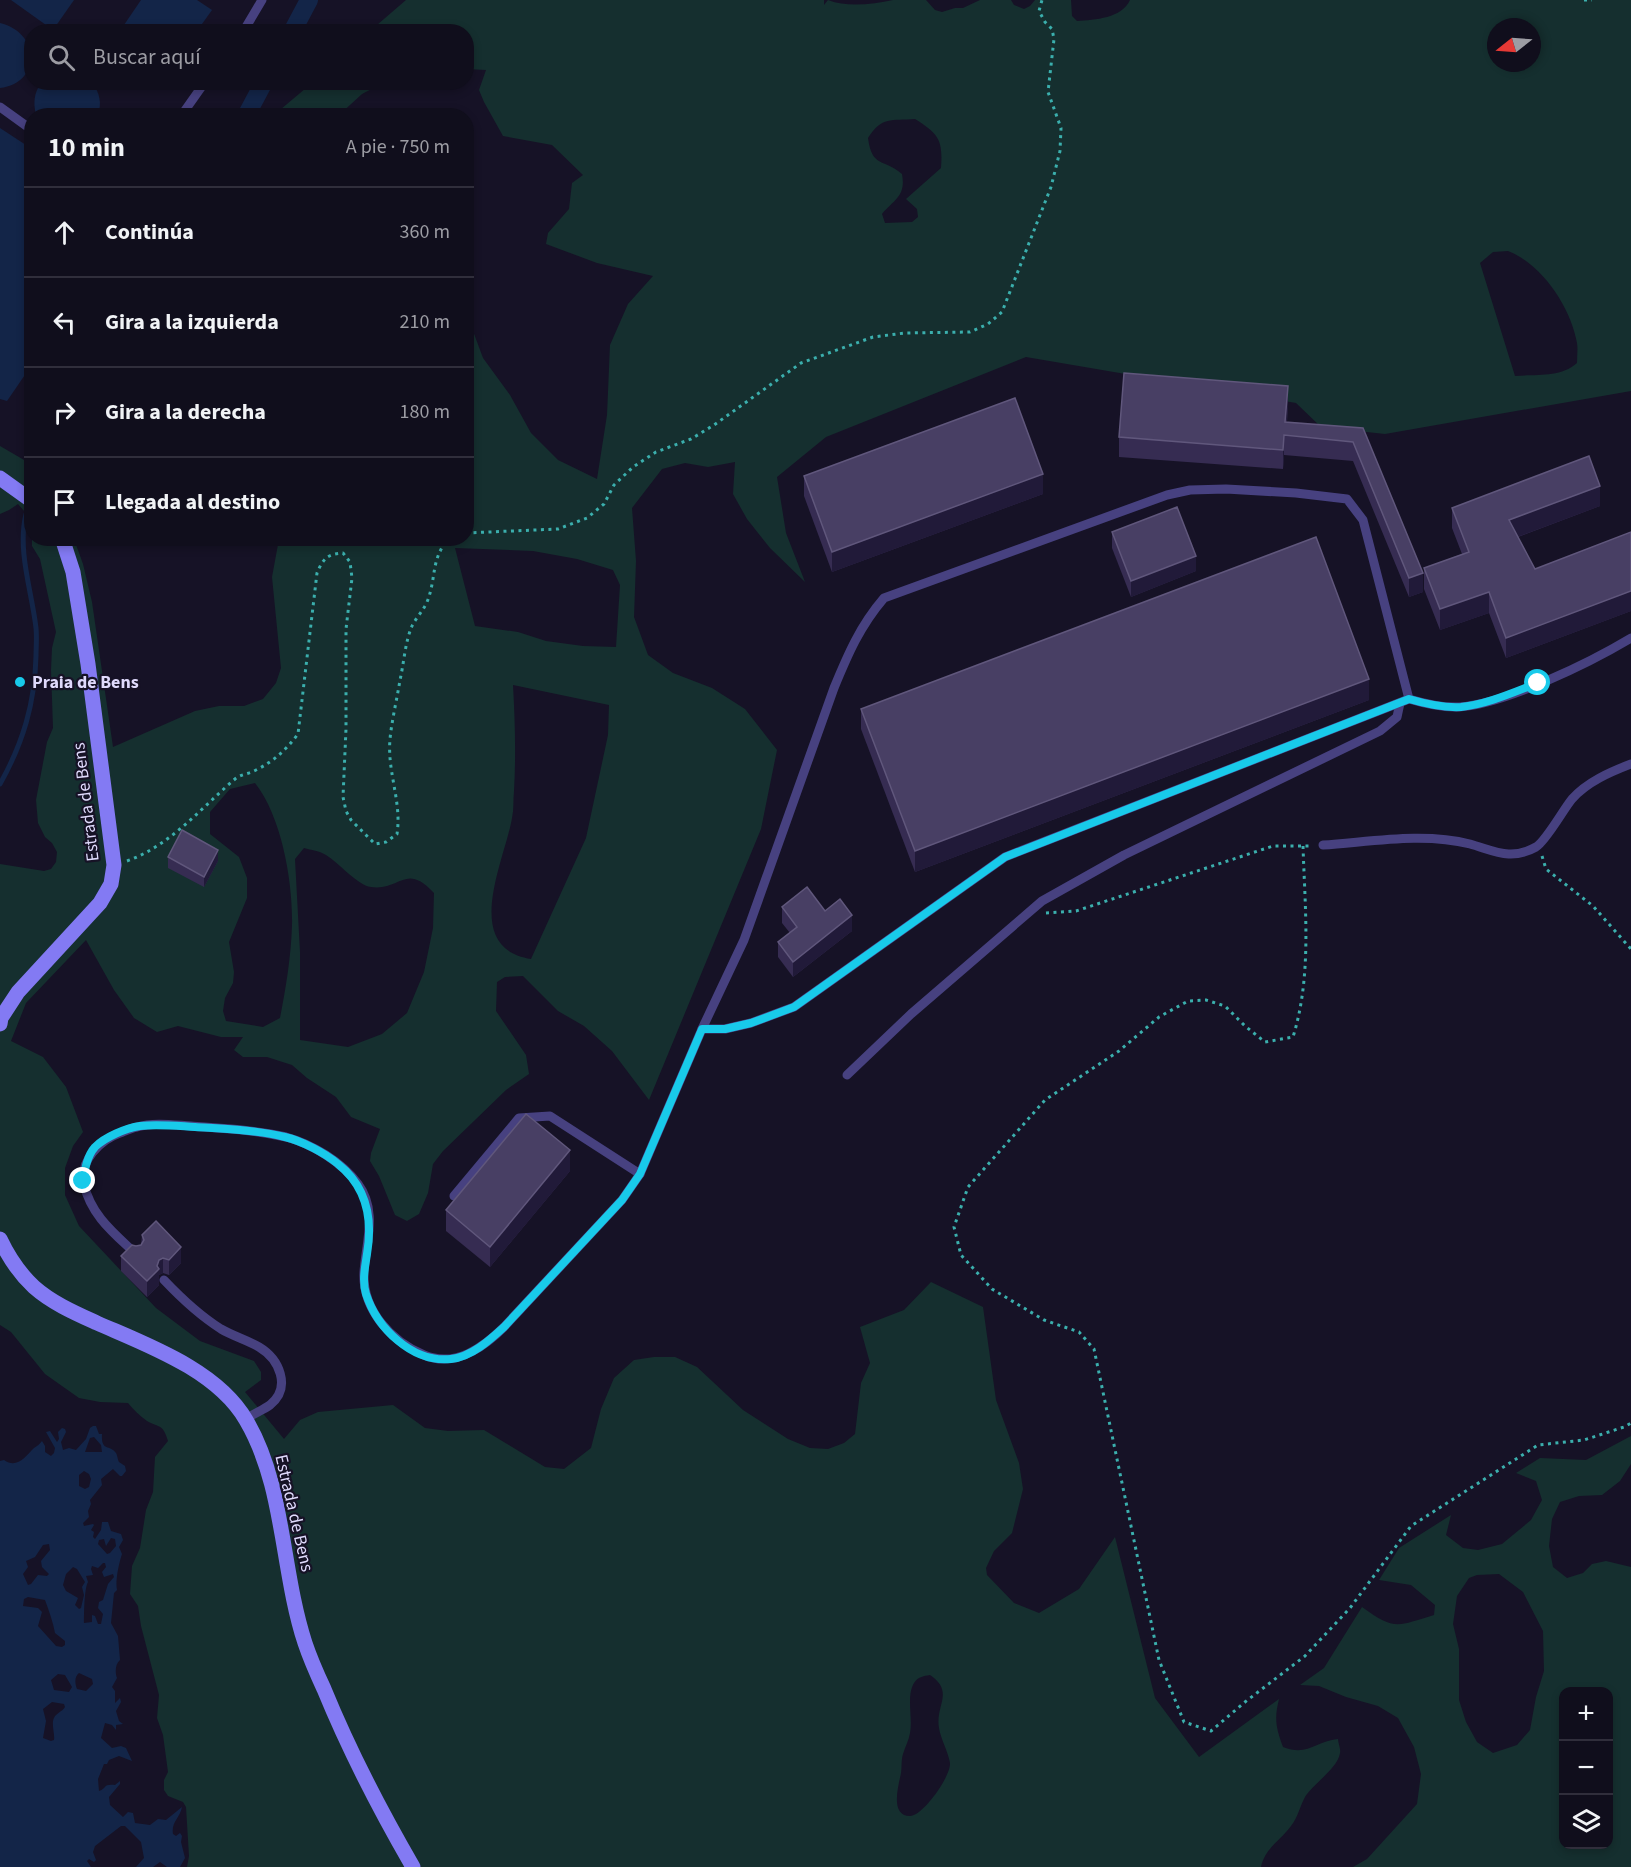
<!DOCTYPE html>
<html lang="es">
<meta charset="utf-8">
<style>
body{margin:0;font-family:"Source Sans 3",sans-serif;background:#1e1c29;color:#f1f3f6}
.controls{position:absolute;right:18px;bottom:18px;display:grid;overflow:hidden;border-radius:12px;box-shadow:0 3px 9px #0003}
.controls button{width:54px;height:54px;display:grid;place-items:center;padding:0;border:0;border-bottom:2px solid #302e3b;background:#100e1c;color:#f1f3f6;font:30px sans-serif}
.compass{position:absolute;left:1487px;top:18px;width:54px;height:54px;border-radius:50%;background:#100e1c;box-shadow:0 3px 9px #0003;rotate:253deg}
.stop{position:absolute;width:18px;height:18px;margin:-14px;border:4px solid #18caea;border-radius:50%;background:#fff}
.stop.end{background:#18caea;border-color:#fff;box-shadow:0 2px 6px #0008}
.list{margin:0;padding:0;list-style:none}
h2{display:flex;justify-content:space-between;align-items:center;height:78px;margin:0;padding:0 24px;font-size:26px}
h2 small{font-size:20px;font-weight:400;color:#9c9ca3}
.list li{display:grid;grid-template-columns:39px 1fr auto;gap:18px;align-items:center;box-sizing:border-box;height:90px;padding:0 24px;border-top:2px solid #302e3b}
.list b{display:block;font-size:22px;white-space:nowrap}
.list em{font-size:20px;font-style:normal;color:#9c9ca3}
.icon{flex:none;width:33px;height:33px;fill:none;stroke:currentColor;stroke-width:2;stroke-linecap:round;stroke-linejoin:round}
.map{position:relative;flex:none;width:1631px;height:1867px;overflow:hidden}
.search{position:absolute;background:#100e1c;box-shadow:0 3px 9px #0003;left:24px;top:24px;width:450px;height:66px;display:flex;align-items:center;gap:15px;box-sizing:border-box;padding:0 21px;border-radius:24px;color:#9c9ca3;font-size:22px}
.panel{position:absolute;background:#100e1c;box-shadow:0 3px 9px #0003;left:24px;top:108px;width:450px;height:438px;border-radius:24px}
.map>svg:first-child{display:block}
.green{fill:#152f2f;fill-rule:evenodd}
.water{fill:#132548;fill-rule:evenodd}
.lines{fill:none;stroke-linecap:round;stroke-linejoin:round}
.stream{stroke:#132548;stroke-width:5}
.canal{stroke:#132548;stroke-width:18}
.path{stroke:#3bafad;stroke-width:3;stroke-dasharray:3 4.5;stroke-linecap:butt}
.lane{stroke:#474180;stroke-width:9}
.secondary{stroke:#837af3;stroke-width:15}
.wall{fill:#362c52}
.shaded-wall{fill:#211a39}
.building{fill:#483f64;stroke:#60577c;stroke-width:1.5}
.route{stroke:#18caea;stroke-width:8}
.poi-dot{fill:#18caea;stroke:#161226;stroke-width:2}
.labels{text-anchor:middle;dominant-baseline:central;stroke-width:4.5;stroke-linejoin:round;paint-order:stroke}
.poi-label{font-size:18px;font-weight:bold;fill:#dfdafc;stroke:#161226;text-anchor:start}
.street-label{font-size:18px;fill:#dfdafc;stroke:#161226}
</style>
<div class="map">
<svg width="1631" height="1867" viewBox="0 0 1631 1867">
<rect width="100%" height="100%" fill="#161226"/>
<g class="green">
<path d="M406 0H824V5L828 0C848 8 873 4 893 0 903 0 916 0 926 0L935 10 942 12 955 8H963L980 0H1011L1014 5 1024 9 1030 6 1035 0H1071L1072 16 1077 21C1095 20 1122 18 1130 0H1631V391L1385 434 1321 427 1296 403 1026 357 826 437 777 477 786 533 805 582 770 548 747 519 733 494 735 462 708 467 685 463 662 469 632 508 636 561 634 617 648 655 673 673 712 688 745 709 777 750 761 829 649 1100 612 1051 584 1026 558 1011 523 976 505 977 497 982 496 1011 526 1055 529 1074 506 1090 443 1151 433 1164 428 1193 419 1214 407 1221 395 1215 379 1176 370 1161 371 1153 380 1129 351 1117 336 1097 307 1078 292 1065 267 1057H243L234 1050 243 1037H221L178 1026 157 1032 134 1018 114 990 86 940 26 1003 11 1041 43 1057 66 1087 83 1132 73 1146 65 1168V1195L79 1226 156 1308 200 1341 254 1361 261 1372V1380L245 1392 284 1439 300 1420 318 1412 393 1405 425 1428 448 1431 484 1430 545 1467 564 1469 591 1448 601 1409 614 1378 634 1360 654 1357H675L697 1367 743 1410 788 1439 810 1448 828 1449 844 1443 855 1434 861 1383 870 1363 860 1327 904 1310 931 1282 983 1307 996 1400 1019 1463 1023 1489 1012 1533 994 1551 986 1568 987 1575 1014 1603 1039 1613 1079 1589 1115 1537 1155 1698 1199 1757 1279 1699C1274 1719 1276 1728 1283 1747 1308 1757 1315 1741 1338 1739 1338 1743 1341 1749 1340 1753 1338 1768 1313 1784 1305 1797 1300 1806 1298 1817 1291 1826 1280 1841 1265 1848 1261 1867H187L189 1856 186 1807 183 1802 168 1796 164 1790V1780L168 1772 163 1735 157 1718 159 1695 141 1626 138 1606 130 1594 132 1566 140 1548 146 1510 153 1492 155 1457 168 1441C163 1424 160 1428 147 1421 140 1416 133 1409 128 1403L100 1402 79 1398 45 1374 11 1332 0 1325V864L44 871 51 869 56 862 57 852 52 843 45 837 38 823 36 800 47 742 53 728 51 670 52 648 56 632 40 559 32 546V539H74L83 564 92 602 113 747 195 711 219 706H244L263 699 276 683 281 668 272 577 279 539 466 538 467 278 474 279 470 304 473 331 483 358 510 395 531 433 558 460 597 479 607 415 610 345 628 304 653 276 597 263 546 244 548 233 569 209 572 183 583 175 552 145 503 136 484 102 479 90 486 70 467 69 466 32 370 31ZM1496 27H1532V63H1496ZM915 119C939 134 943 140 941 168L906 199 917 209 918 217 912 222 885 223 882 214C895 199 906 196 902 174 883 158 872 168 868 138 882 116 891 121 915 119ZM1508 251C1542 264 1571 308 1577 343 1578 349 1577 356 1577 363 1560 378 1537 374 1515 376L1480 263 1493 252ZM455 548 533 551 577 559 613 570 620 585 616 647 583 646 546 641 518 632 475 626ZM513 685 609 705 608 735 586 838 531 959C460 948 505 860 512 818 514 809 513 800 514 791 516 755 515 721 513 685ZM255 783C282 817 293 883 292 925 291 957 286 987 280 1018L263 1027 226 1021 223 1011 225 998 233 983 234 972 229 942 247 898V878L239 857 210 834V812L230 789ZM304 848C311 850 320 851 326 855 339 863 357 885 371 887 401 891 405 862 434 893L433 928 424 972 407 1013 382 1034 348 1047 300 1040V952L295 859ZM930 1675C955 1692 935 1705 939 1728 941 1740 948 1751 950 1763 951 1776 923 1816 910 1816 889 1816 899 1784 901 1773 902 1767 901 1760 903 1754 905 1747 909 1740 910 1733 913 1718 906 1696 914 1683 918 1677 923 1676 930 1675Z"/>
<polygon points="312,83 312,82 383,83 362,94 339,115 274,115"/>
<polygon points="0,446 31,464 31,519 18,504 9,510 0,514"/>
<path d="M1631 1436V1464L1620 1481 1602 1495 1579 1496 1560 1502 1552 1519 1549 1546 1553 1567 1567 1578 1583 1573 1592 1564 1606 1561 1631 1567V1867H1353L1367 1859 1417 1804 1421 1774 1414 1747 1398 1718 1378 1706 1346 1697 1319 1686 1300 1685 1324 1668 1362 1607C1395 1631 1397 1626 1434 1615L1435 1605 1411 1585 1379 1580 1399 1548 1451 1515 1446 1535 1463 1548 1478 1550 1502 1544 1531 1520 1542 1500 1536 1481 1516 1473 1540 1458 1586 1460ZM1499 1574 1523 1592 1543 1631 1544 1671 1536 1697 1530 1730 1517 1745 1493 1753 1477 1742 1466 1722 1459 1700V1649L1453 1624 1457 1596 1469 1578 1477 1575ZM1564 1692H1608V1844H1564Z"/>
</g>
<g class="water">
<polygon points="11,0 74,0 53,30"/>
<polygon points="141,0 197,0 212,10 197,31 134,31 124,25"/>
<path d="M0 23C41 33 41 83 0 88Z"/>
<path d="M41 83H93C99 93 103 104 97 115H36C33 103 34 93 41 83Z"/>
<polygon points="0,128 32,149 31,366 7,401 0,399"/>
<path d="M93 1426H96L99 1434H102C101 1452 109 1444 116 1453 117 1454 118 1461 119 1462L125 1466 126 1471 122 1476H120L113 1469 101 1479 102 1485 90 1500 91 1504 88 1511 89 1517 83 1523 84 1526 93 1524 94 1525 91 1530 94 1532 93 1537 95 1539 101 1530 102 1522H108L111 1531 121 1534 123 1540 119 1547 122 1554C119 1563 115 1581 117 1590L114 1593 111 1623 118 1636 120 1660C115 1664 115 1673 117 1678L112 1687 115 1691V1703L120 1698 121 1702 116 1711 119 1721 123 1724 116 1725V1730L112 1725 105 1723 101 1738 112 1748 121 1746 126 1748 132 1761 119 1756 109 1760 107 1764H104L98 1779 99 1791C108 1788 102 1784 115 1785L120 1781V1784L109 1797 110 1805 123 1817 128 1812 133 1813 135 1823 150 1825 158 1819 166 1820 182 1807C180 1818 171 1822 173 1834L176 1836 180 1833 182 1836 181 1842 185 1858 180 1867H167L160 1862 153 1867H136L144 1858 141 1842 125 1826H121L95 1846 93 1852 96 1860 94 1862 89 1859 87 1861 91 1867H0V1461L4 1460C17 1469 25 1457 34 1448 37 1446 40 1444 42 1441L45 1446V1452L51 1456 54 1453 55 1448 46 1432 50 1431 57 1442 59 1439 58 1432 62 1428 65 1429 66 1432 61 1442 63 1450 69 1448 76 1450 86 1439 90 1428ZM94 1437 101 1445 102 1452H85L90 1438ZM84 1471 89 1474 91 1479 89 1487 85 1489 79 1486V1475ZM111 1538 115 1539 116 1546 110 1553 107 1554 98 1544 99 1540 104 1539 106 1546ZM49 1544 50 1550 41 1561 42 1567 49 1574 47 1576 38 1575 31 1584 28 1585 23 1574 28 1567 26 1561 35 1557 43 1545ZM103 1563H105L106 1567 102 1572 104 1577 113 1574 114 1577 108 1584 103 1600 99 1602 98 1608 103 1614 101 1624H98L95 1616 92 1615V1622L84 1623C84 1616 84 1589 88 1582L86 1576 93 1575 91 1569 92 1566 98 1568ZM73 1567 77 1569 85 1582 82 1587 84 1595 81 1608 79 1609 75 1605 78 1598 66 1591 63 1585 66 1574ZM28 1597 45 1600C49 1611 53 1622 55 1633L65 1641V1645L62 1647 56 1646 38 1626 42 1612 38 1608 23 1606 24 1599ZM79 1673 92 1679 93 1684 86 1691 77 1689C75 1684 74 1677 79 1673ZM58 1674 65 1675 72 1687 69 1692 54 1690 51 1680ZM52 1702 64 1704 65 1707C62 1712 56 1713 54 1718 51 1724 55 1734 54 1740L51 1741 43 1738 46 1721 43 1709Z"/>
</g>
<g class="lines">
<path class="stream" d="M0 784C23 743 35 703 36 656 36 647 37 637 36 628 32 592 17 551 26 514"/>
<g class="canal">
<polyline points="292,32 309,0"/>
<polyline points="246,116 264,82"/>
</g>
<g class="path">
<polyline points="1584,0 1592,0"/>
<polyline points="466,533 558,529 587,518 604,504 614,485 633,467 656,452 691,439 714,425 801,363 873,337 905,333 970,332 988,324 1002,312 1051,187 1060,151 1061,128 1048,92 1054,39 1052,29 1045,22 1039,11 1042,0"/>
<path d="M1303 846C1305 910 1312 976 1293 1037L1265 1042 1245 1026 1225 1006 1206 1000 1188 1001 1159 1017 1119 1051 1045 1100 968 1187 954 1227 961 1255 992 1289 1044 1320 1079 1332 1094 1349 1159 1660 1184 1722 1211 1731 1245 1702 1305 1656 1350 1608 1411 1526 1538 1445 1584 1440 1624 1427 1631 1423"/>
<polyline points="1542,856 1546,869 1593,906 1631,949"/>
<path d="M127 861C171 845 200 809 235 779 241 774 249 774 256 770 274 761 286 750 298 734L317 573C323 559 327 554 343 553L350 562 352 578 346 629V729L343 797 346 811 351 820 375 844 386 842 397 834C402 802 387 772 390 739 392 719 397 699 400 680 404 663 405 642 412 626 416 618 423 611 427 602 437 577 430 560 449 538"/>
<polyline points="1046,913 1076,911 1273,846 1311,846"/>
</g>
<g class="lane">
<polyline points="243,32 262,0"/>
<polyline points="0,107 32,130"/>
<polyline points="181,116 205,82"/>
<path d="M1226 489 1296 493 1347 499 1363 520 1409 699 1005 857 794 1007 751 1023 725 1029H702L744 940 834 688C848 654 860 626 884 598L1167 495 1190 490Z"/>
<path d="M1409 699C1426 704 1442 708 1459 707 1506 704 1591 662 1631 638"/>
<path d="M1323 845C1370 842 1423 832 1470 844 1495 851 1511 861 1536 847 1546 841 1563 810 1572 799 1587 782 1610 772 1631 764"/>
<polyline points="847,1075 911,1014 1042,901 1124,855 1380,731 1397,717 1400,703"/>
<polyline points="454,1196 519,1118 550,1116 640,1174"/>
<path d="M137 1255C115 1234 91 1216 84 1184 79 1161 100 1140 120 1133 125 1131 131 1128 137 1127 154 1122 174 1125 191 1126 222 1128 255 1130 286 1137 312 1144 342 1162 358 1184 378 1211 366 1242 364 1272 362 1310 391 1341 424 1355 455 1368 483 1348 504 1327L622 1200 640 1174 702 1029"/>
<path d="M164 1280C181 1298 199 1315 221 1329 233 1336 247 1340 259 1347 279 1359 292 1387 270 1405 263 1410 253 1414 246 1419"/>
</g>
<g class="secondary">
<polyline points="0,478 32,501"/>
<polyline points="0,1024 1,1018 18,992 100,903 111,884 114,865 88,664 73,572 62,538"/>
<path d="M0 1239C8 1256 20 1274 34 1287 52 1303 75 1313 97 1323 147 1345 217 1370 246 1420 285 1486 281 1570 305 1643 310 1658 317 1674 324 1689 349 1750 380 1810 413 1867"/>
</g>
</g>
<g class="wall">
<polygon points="32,405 32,424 27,421 27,411"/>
<polygon points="1288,405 1287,422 1363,428 1423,592 1409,597 1353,461 1284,455 1283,469 1119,457 1119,437"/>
<polygon points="804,476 1043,494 832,572 804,496"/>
<polygon points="1600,506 1518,537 1535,569 1631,532 1631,611 1506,658 1489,613 1440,630 1424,589 1424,568 1462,554 1452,528 1452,508"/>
<polygon points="1112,532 1196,571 1131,597 1112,548"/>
<polygon points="1369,700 915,872 861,729 861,709"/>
<polygon points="168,857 218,861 204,887 168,868"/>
<polygon points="782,907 825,911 852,931 793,977 778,957 778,942 790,933 782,923"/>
<polygon points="570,1171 490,1267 446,1231 446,1210"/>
<polygon points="142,1235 181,1263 169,1275 163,1273 159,1275 159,1285 147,1297 121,1271 121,1256 136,1246 141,1245"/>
</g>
<g class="shaded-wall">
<polygon points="1288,386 1288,405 1285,436 1285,422"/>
<polygon points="1284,435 1284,455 1283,469 1283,450"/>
<polygon points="1043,474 1043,494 832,572 832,552"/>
<polygon points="1600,486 1600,506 1509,540 1509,520"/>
<polygon points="1196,556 1196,571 1131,597 1131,581"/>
<polygon points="1423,573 1423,592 1409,597 1409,578"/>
<polygon points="1631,591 1631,611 1506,658 1506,638"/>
<polygon points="1489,592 1489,613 1440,630 1440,609"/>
<polygon points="1369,679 1369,700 915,872 915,851"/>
<polygon points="218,850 218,861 204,887 204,877"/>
<polygon points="852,915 852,931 793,977 793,962"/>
<polygon points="570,1150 570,1171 490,1267 490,1247"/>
<polygon points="181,1247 181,1263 169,1275 169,1260"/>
<polygon points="163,1258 163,1273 159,1275 159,1285 147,1297 147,1281 157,1266 159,1260"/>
</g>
<g class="building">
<polygon points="1124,373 1288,386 1285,422 1363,428 1423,573 1409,578 1353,442 1284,435 1283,450 1119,437"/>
<polygon points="1015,398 1043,474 832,552 804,476"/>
<polygon points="32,405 32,414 27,411"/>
<polygon points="1589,456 1600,486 1509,520 1535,569 1631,532 1631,591 1506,638 1489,592 1440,609 1424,568 1469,552 1452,508"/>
<polygon points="1177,507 1196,556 1131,581 1112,532"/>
<polygon points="1316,537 1369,679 915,851 861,709"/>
<polygon points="182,830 218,850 204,877 168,857"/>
<polygon points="807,887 825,911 840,899 852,915 793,962 778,942 797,927 782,907"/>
<polygon points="526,1114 570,1150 490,1247 446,1210"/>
<polygon points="156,1221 181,1247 169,1260 163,1258 159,1260 157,1266 159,1269 147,1281 121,1256 132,1245 136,1246 141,1245 144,1240 142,1235"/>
</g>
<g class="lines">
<path class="route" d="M83 1181C85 1169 87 1156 95 1147 105 1137 126 1128 140 1126 158 1124 177 1126 195 1127 225 1129 256 1130 285 1137 302 1141 325 1153 338 1164 367 1187 373 1219 367 1254 365 1267 362 1281 366 1294 377 1328 412 1363 451 1359 471 1357 490 1340 504 1327L622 1200 640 1174 702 1029H725L751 1023 794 1007 1005 857 1409 699C1426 704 1443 708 1461 707 1488 704 1514 692 1538 683"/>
</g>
<circle class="poi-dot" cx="20" cy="682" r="6"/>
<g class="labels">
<g class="poi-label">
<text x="32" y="682">Praia de Bens</text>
</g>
<g class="street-label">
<text transform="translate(86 802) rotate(-97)">Estrada de Bens</text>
<text transform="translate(294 1513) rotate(77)">Estrada de Bens</text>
</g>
</g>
</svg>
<div class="controls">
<button>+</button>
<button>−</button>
<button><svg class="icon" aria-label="layers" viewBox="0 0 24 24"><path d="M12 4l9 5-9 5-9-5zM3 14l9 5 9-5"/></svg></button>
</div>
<svg class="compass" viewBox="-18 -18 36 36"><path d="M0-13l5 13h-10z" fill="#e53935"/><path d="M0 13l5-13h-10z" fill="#9c9ca3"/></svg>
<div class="stop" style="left:1538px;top:683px"></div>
<div class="stop end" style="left:83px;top:1181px"></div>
<div class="search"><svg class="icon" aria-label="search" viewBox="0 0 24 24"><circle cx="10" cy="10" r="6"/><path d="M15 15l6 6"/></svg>Buscar aquí</div>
<section class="panel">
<h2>10 min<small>A pie · 750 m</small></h2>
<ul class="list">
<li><svg class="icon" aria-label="ahead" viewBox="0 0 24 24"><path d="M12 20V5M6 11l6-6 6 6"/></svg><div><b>Continúa</b></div><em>360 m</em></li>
<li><svg class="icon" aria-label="left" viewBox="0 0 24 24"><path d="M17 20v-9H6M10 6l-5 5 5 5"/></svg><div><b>Gira a la izquierda</b></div><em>210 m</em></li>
<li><svg class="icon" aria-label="right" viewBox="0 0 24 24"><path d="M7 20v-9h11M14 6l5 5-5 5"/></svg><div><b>Gira a la derecha</b></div><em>180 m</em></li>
<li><svg class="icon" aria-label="arrive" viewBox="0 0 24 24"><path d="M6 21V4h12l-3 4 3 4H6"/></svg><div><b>Llegada al destino</b></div></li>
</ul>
</section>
</div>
